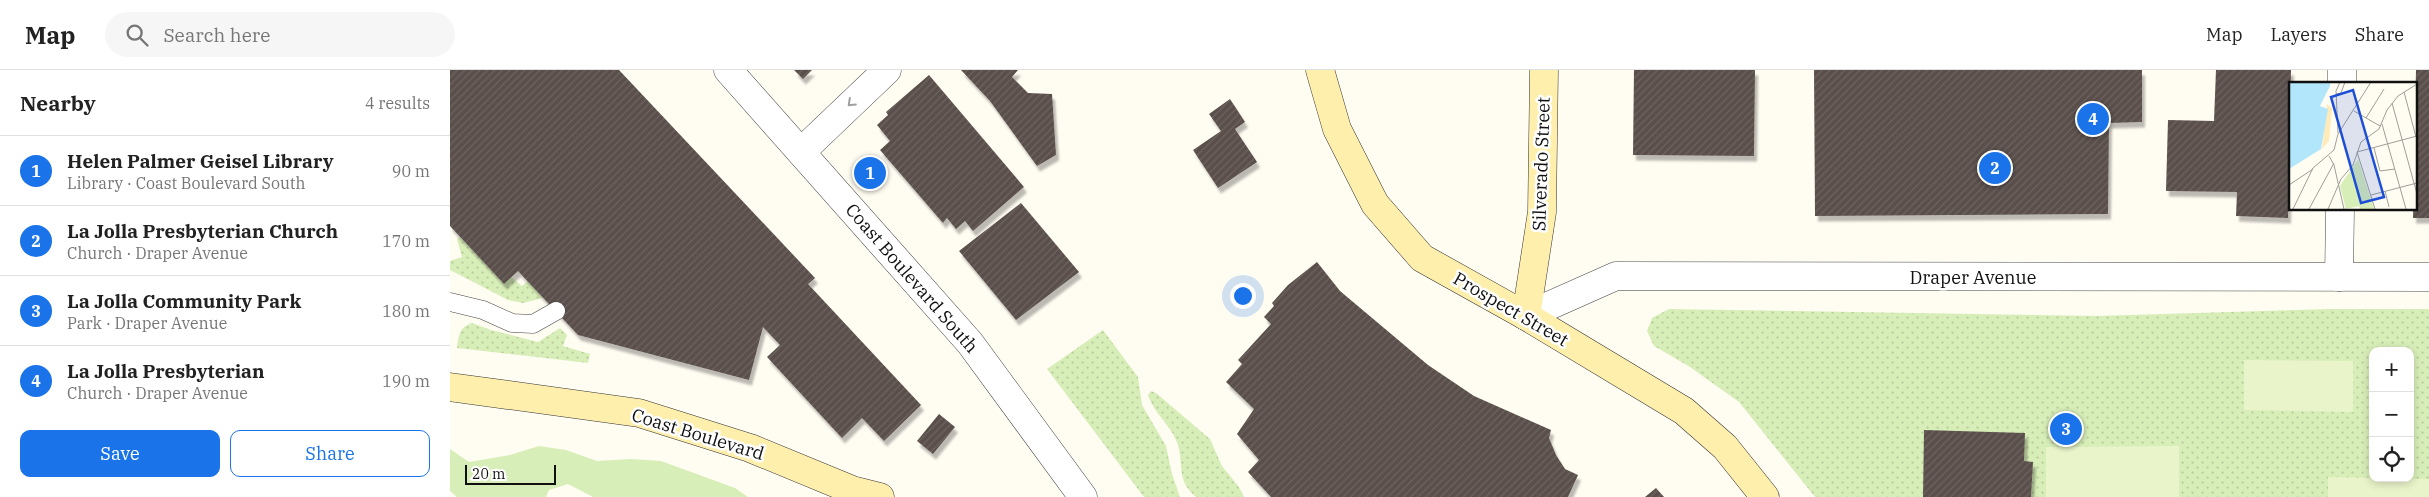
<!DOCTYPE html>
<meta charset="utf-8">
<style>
body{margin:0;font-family:"IBM Plex Serif",serif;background:#f6f6f6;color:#222}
.controls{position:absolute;right:15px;bottom:15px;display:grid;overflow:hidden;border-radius:10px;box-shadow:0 2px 8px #0003}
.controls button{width:45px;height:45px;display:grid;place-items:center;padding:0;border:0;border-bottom:1px solid #e0e0e0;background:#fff;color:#222;font:25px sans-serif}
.scale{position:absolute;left:15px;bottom:12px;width:91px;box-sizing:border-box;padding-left:5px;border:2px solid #101010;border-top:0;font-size:14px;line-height:18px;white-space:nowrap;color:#101010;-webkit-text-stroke:4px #fff;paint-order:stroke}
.you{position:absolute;left:792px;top:225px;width:18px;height:18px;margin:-12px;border:4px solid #fff;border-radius:50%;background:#1a73e8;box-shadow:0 0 0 8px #1a73e833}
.badge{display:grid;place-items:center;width:32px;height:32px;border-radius:50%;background:#1a73e8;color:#fff;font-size:16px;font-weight:700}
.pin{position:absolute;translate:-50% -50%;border:2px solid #fff;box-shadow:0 1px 5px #0006}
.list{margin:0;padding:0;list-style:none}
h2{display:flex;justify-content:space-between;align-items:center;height:65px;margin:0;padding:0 20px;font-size:21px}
h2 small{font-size:16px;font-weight:400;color:#767676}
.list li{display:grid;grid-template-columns:32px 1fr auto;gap:15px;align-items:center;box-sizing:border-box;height:70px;padding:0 20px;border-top:1px solid #e0e0e0}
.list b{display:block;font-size:19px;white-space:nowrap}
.list p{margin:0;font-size:16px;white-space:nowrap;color:#767676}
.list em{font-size:16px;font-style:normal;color:#767676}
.actions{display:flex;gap:10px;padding:15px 20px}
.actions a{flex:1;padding:11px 0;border:1px solid #1a73e8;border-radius:10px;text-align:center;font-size:18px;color:#1a73e8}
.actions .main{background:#1a73e8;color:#fff}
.icon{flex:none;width:28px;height:28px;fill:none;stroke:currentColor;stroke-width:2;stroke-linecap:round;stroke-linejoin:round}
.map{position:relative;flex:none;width:1979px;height:427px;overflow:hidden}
header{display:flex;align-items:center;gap:30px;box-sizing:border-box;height:70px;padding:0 25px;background:#fff;border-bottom:1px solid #e0e0e0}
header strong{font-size:24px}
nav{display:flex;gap:28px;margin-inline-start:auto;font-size:18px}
.search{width:350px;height:45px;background:#f6f6f6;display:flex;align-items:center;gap:12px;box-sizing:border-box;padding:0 18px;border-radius:28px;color:#767676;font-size:19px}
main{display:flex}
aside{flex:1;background:#fff}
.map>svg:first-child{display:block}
.grass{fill:#d8eeb8}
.park{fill:url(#park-dots);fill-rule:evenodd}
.pitch{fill:#e9f4ca}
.building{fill:url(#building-hatch);filter:url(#shadow)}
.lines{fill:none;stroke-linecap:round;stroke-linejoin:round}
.lane-casing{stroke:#434343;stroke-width:19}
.street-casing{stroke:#434343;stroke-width:29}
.secondary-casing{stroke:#323232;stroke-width:29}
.lane{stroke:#fff;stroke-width:18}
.street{stroke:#fff;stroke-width:28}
.secondary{stroke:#ffefad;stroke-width:28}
.oneway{stroke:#9f9f9f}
.labels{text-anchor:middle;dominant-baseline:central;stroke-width:5;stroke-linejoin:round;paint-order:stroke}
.street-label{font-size:18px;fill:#101010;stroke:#fff}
.inset-road{fill:none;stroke:#9f9e98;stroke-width:1}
.view{fill:#1d4ed8;fill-opacity:0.15;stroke:#1d4ed8;stroke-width:2.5}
.inset-edge{fill:none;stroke:#101010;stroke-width:2.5}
</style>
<header>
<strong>Map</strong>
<div class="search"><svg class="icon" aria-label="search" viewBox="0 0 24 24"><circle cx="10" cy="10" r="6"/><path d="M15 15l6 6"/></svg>Search here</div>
<nav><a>Map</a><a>Layers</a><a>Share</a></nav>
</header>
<main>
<aside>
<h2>Nearby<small>4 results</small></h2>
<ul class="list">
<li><span class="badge">1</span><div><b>Helen Palmer Geisel Library</b><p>Library · Coast Boulevard South</p></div><em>90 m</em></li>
<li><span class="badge">2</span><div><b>La Jolla Presbyterian Church</b><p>Church · Draper Avenue</p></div><em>170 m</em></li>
<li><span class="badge">3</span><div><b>La Jolla Community Park</b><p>Park · Draper Avenue</p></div><em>180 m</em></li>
<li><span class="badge">4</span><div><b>La Jolla Presbyterian</b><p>Church · Draper Avenue</p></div><em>190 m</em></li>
</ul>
<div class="actions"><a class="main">Save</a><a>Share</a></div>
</aside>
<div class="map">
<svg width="1979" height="427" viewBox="0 0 1979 427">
<defs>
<pattern id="park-dots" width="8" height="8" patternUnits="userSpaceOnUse" patternTransform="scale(1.25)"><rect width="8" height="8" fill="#d8eeb8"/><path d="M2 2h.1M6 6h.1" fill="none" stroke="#b8cb9d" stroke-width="1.8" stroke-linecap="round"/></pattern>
<pattern id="building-hatch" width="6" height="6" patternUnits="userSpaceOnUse" patternTransform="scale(1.25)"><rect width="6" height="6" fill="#5a4f4b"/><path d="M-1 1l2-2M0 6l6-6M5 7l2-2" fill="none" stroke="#6d6461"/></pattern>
<filter id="shadow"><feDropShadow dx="3" dy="5.5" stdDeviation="1" flood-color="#0004"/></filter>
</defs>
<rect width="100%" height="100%" fill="#fffcf2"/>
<polygon class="grass" points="89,376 116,380 147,391 181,389 211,391 285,418 298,427 143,427 118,414 99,420 96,427 7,427 0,421 0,379 19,392 60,385"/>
<g class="park">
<polygon points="10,167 54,214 61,207 72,216 78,211 93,228 73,233 58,230 0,200 0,191 12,187 7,169"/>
<path d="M1219 239 1647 246 1879 239H1979V427H1365L1289 332 1240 297 1204 276 1197 261 1202 248ZM1923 281H1960V408H1923Z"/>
<path d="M22 253 41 260 88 272 110 258 117 265 113 276 140 284 138 293 7 278C9 265 9 257 22 253Z"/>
<polygon points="653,260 688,307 692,335 716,376 722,404 730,427 694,427 597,299"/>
<path d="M701 321 706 323 760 369 772 396 789 417 794 427H746C726 410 734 397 728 375 722 356 704 344 698 325Z"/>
</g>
<g class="pitch">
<polygon points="1794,290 1903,291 1903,342 1794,340"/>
<polygon points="1729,376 1729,427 1596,427 1596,377"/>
<polygon points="1878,407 1979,409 1979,427 1878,427"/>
</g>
<g class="building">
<polygon points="0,0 169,0 365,208 358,214 471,335 434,371 412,348 392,368 317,287 330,275 313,257 299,310 128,265 68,201 54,214 0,156"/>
<polygon points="344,0 362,0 353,9"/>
<polygon points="511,0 568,0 562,7 578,23 602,24 606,85 587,96 540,31"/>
<polygon points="1184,0 1305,0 1304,86 1183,85"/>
<polygon points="1364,0 1692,0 1692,52 1659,53 1658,144 1365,146"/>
<polygon points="1766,0 1841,0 1838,148 1786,146 1787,122 1716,121 1718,50 1764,51"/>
<polygon points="1966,0 1979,0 1979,148 1963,148"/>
<polygon points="479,5 574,117 523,161 515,151 506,159 497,148 493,153 430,80 440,71 427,55 438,45 436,42"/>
<polygon points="780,29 795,52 785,59 807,92 768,118 743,80 771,61 759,44"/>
<polygon points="571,133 629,202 566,250 509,181"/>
<polygon points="867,192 890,221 978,295 1024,326 1101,360 1099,368 1106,385 1115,399 1128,405 1118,427 821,427 798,402 809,390 787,364 804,339 776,312 792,294 788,290 821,254 814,247 824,236 822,233 838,215"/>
<polygon points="489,344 505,357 483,384 467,371"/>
<polygon points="1474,360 1575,363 1574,391 1583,392 1581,427 1473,427"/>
<polygon points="1206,418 1214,427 1195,427"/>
</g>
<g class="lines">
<g class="lane-casing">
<polyline id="lane" points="0,232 33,240 62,253 83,254 106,241"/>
</g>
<g class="street-casing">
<g id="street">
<polyline points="278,0 520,273 633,427"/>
<polyline points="1892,14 1892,0"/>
<polyline points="351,82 437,0"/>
<polyline points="1889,207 1890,139"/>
<polyline points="1076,246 1166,206 1979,207"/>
</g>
</g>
<g class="secondary-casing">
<g id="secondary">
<polyline points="870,0 887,59 925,134 972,188 1076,246 1234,341 1275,377 1315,427"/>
<polyline points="1076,246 1092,142 1094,0"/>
<polyline points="0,317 189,343 300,378 402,420 430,427"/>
</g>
</g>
<use href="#lane" class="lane"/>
<use href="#street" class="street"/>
<use href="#secondary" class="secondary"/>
</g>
<defs><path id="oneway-chevron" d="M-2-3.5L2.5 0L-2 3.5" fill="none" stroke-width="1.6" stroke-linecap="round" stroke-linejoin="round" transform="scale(1.25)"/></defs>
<use class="oneway" href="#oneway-chevron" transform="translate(401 33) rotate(137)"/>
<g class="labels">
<g class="street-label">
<text transform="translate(1091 94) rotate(-88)">Silverado Street</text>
<text x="1523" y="207">Draper Avenue</text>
<text transform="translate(462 208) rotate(49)">Coast Boulevard South</text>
<text transform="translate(1061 239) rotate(30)">Prospect Street</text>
<text transform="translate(248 364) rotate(17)">Coast Boulevard</text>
</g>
</g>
<g transform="translate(1839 12)">
<rect width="128" height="128" fill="#fffcf2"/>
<path d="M38 22 43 26 40 59 33 67Z" fill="#ffeaba"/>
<path d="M69 77 85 127H71L70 124 57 127 51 104Z" fill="#d8eeb8"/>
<path d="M0 0H41V4L31 24 39 27 32 67 0 87Z" fill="#b2e6fb"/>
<path class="inset-road" d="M115 10 127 55M47 12 52 11 56 0M103 21 128 112M65 29 91 44M77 36 95 7M93 42 117 127M49 51 47 9 51 0M85 66 91 89 106 87M40 74 45 83 55 127M0 103 24 87M96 109 100 125M82 113 128 101M4 127 24 86 45 68 49 52 82 0M20 127 45 81M39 127 52 97 64 83 72 60 90 47 98 28 109 14 128 2M86 127 68 70 128 54"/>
<path class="view" d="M64 8 95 115 72 121 42 15Z"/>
<rect width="128" height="128" class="inset-edge"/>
</g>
</svg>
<div class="controls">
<button>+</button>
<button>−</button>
<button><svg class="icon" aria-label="locate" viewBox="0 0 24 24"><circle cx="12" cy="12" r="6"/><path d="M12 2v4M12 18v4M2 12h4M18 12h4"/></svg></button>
</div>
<div class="scale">20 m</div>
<div class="you"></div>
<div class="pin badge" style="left:420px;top:103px">1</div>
<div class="pin badge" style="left:1545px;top:98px">2</div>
<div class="pin badge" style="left:1616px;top:359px">3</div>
<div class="pin badge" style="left:1643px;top:49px">4</div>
</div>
</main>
